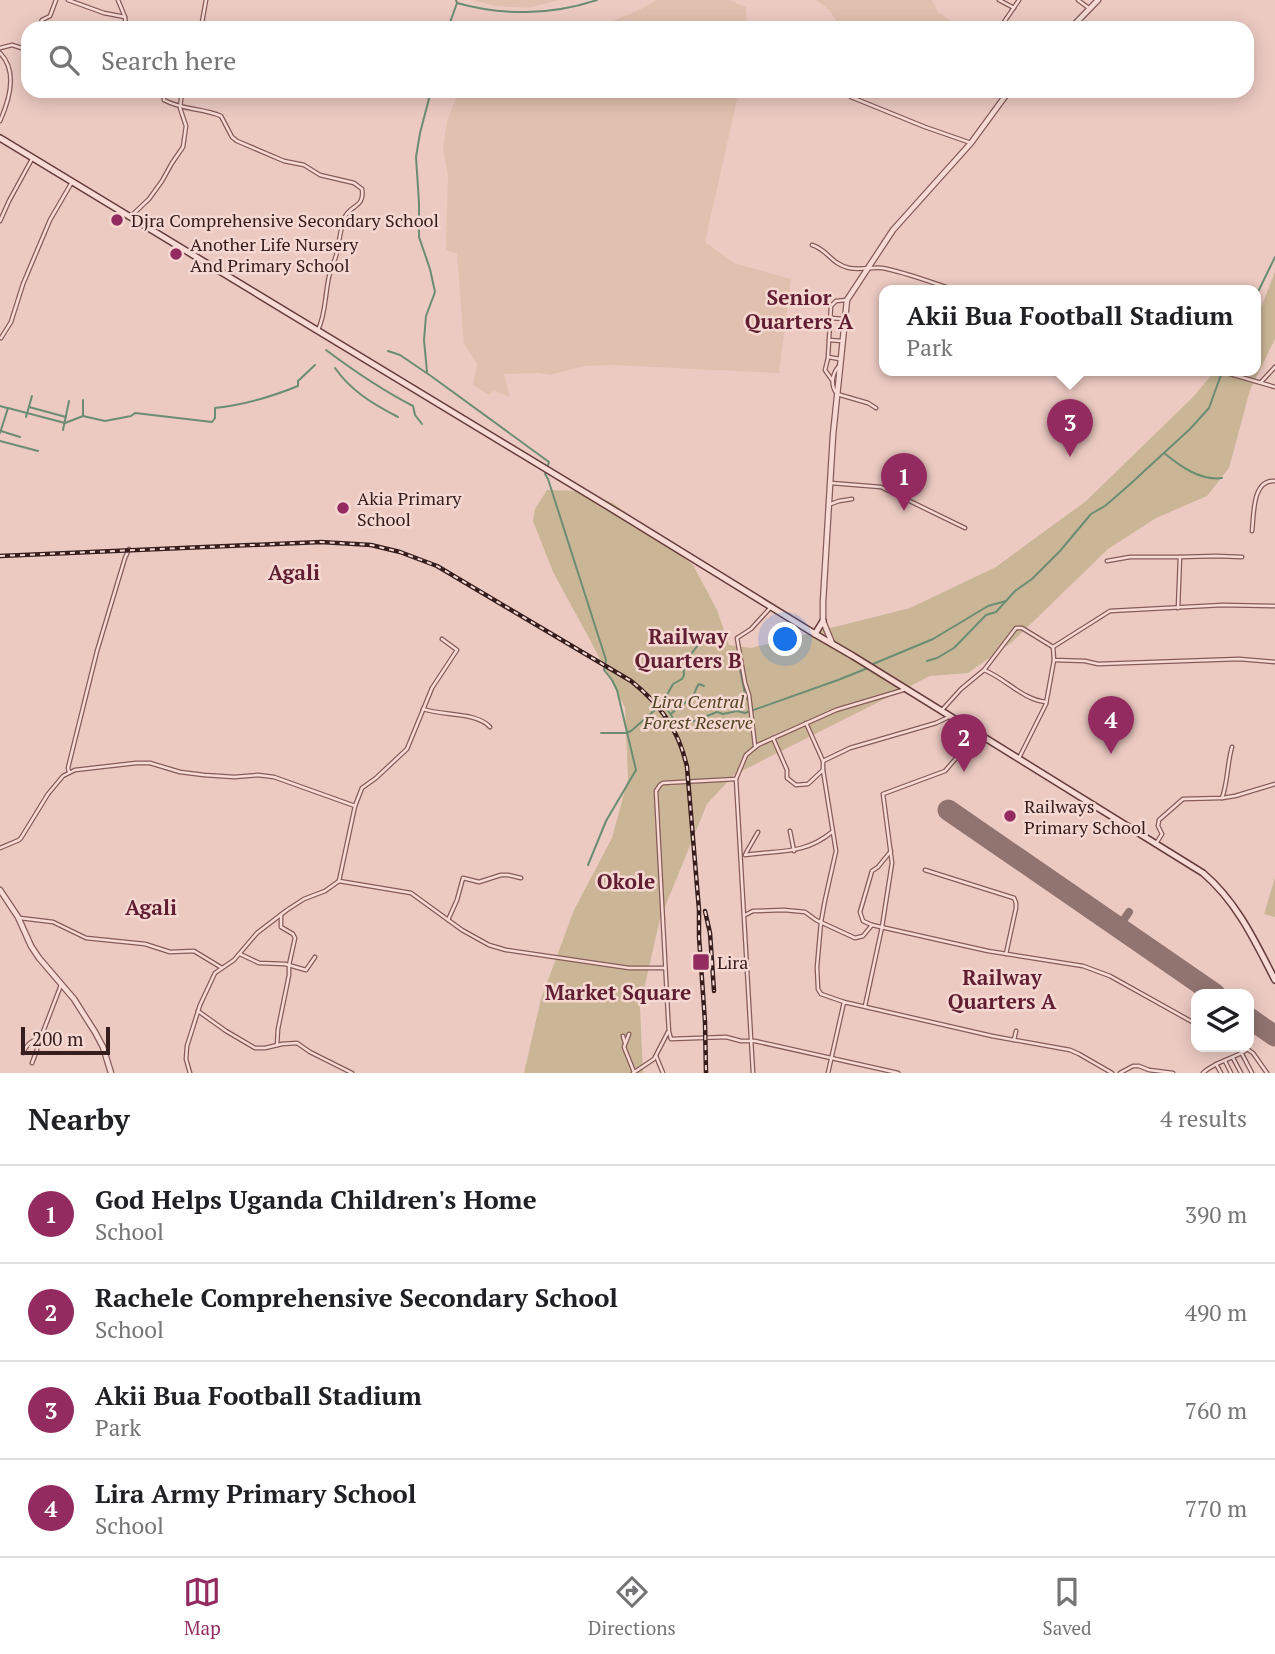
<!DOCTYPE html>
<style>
body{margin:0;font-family:"PT Serif",serif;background:#f2f2f2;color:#202124}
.controls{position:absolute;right:21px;bottom:21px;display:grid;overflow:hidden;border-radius:14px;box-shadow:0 4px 18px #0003}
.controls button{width:63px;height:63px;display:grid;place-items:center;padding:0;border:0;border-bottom:2px solid #e0e0e0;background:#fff;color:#202124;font:35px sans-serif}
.scale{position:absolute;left:21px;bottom:18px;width:89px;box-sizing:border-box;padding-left:7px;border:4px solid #361d1e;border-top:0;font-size:19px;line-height:24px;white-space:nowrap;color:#361d1e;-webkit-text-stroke:5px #f4d8d1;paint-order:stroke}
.you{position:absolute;left:786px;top:640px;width:24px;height:24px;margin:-18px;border:5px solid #fff;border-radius:50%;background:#1a73e8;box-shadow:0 0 0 10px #1a73e833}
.badge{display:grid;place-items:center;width:46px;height:46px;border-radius:50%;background:#932b61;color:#fff;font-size:23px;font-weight:700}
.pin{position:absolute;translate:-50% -58px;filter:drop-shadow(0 2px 4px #0008)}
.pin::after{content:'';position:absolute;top:37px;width:24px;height:21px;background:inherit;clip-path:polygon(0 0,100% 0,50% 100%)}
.popup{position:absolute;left:879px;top:285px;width:382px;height:91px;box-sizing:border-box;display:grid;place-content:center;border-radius:14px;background:#fff;filter:drop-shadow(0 2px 5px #0005);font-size:23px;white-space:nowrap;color:#757577}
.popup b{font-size:26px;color:#202124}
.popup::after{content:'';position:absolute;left:50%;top:100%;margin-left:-14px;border:14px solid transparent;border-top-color:#fff}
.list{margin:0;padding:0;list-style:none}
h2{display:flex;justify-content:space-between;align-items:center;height:91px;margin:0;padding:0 28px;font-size:30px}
h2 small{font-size:23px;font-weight:400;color:#757577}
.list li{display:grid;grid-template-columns:46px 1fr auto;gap:21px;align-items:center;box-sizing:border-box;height:98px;padding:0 28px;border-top:2px solid #e0e0e0}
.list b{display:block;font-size:26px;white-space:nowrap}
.list p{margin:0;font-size:23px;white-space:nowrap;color:#757577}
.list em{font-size:23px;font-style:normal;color:#757577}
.icon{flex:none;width:38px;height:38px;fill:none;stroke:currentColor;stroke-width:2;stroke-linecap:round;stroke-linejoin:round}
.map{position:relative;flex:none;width:1275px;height:1073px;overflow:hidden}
.search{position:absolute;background:#fff;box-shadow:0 4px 18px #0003;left:21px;right:21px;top:21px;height:77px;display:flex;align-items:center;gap:18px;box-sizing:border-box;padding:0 24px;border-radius:21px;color:#757577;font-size:26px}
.sheet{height:483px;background:#fff}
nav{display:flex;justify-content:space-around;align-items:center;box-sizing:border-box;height:98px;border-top:2px solid #e0e0e0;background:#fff;font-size:19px;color:#757577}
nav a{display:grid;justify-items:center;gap:4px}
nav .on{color:#932b61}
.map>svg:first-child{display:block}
.farmland{fill:#e2c0af}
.green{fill:#cab696}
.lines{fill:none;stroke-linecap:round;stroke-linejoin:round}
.stream{stroke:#6b8d74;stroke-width:2}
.taxiway{stroke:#917470;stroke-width:8}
.runway{stroke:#917470;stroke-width:21}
.minor-casing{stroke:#865b5a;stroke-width:5}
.tertiary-casing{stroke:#865b5a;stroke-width:7}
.secondary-casing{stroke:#673d3d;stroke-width:8}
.minor{stroke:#f8dbd5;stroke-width:2.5}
.tertiary{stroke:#f8dbd5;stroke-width:4.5}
.secondary{stroke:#f8dbd5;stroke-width:5}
.rail-casing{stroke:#361d1e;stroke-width:4.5}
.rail{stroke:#f4d8d1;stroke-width:2;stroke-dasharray:5;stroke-linecap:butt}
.poi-dot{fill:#932b61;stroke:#f4d8d1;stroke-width:2.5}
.labels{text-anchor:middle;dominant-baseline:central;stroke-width:5;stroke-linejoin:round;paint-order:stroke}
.poi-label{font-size:18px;fill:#361d1e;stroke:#f4d8d1;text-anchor:start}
.park-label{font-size:18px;font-style:italic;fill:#524625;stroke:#f4d8d1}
.quarter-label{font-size:21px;font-weight:bold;fill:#611e32;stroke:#f4d8d1}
</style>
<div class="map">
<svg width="1275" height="1073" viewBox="0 0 1275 1073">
<rect width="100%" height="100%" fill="#eccac2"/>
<g class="farmland">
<polygon points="472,0 559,0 528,8 495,6"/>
<polygon points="657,0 729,0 746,7 746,21 771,28 596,28 637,11"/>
<polygon points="816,0 932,0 938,12 961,28 845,28 840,26 829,10"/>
<polygon points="459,91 739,91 705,242 734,263 791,279 779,373 611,365 584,366 550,375 539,373 504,374 510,397 494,391 489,395 473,385 477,364 464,344 457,254 446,250 448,176 443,150 447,121"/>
</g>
<g class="green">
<polygon points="1275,272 1275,339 1250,390 1229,468 1207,496 1156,518 1108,549 1012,642 968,673 930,676 734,775 707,804 660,919 640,1007 643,1073 524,1073 541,999 574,910 612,838 628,779 625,708 589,638 553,572 533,521 535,509 547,490 579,491 613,503 693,565 717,610 729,645 751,648 910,608 996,567 1086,501 1193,397 1215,371 1256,371 1256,316 1262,305"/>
<polygon points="1275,878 1275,917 1264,914"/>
</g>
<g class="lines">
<g class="stream">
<path d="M457 3C503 16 552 15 597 0"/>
<polyline points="448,28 457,3 456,0"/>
<polyline points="1256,296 1275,257"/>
<path d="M326 350C354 371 382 390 413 406L415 415 422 424"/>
<polyline points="388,351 400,355 431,376 549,462 545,474 548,479 606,660 604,670 612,680 617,690 636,770 606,821 588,865"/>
<path d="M335 368C351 391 373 404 398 417"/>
<polyline points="427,372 424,340 426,316 435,292 430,269 419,237 419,203 416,157 420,133 431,91"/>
<polyline points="83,400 83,415"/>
<polyline points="0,406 7,408"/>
<polyline points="29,407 66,417"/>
<polyline points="26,417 32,396"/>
<polyline points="63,430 69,401"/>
<polyline points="1,431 20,437"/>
<path d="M0 433 8 408 65 423 83 416 105 421 131 416 135 413 212 422 215 418V408C243 405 271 397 298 386V381L315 365"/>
<polyline points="0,441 38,451"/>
<path d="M1164 453C1180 466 1200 481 1222 478"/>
<polyline points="735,657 739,664 746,699 742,700 740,710"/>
<polyline points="927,661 937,658 954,648 986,615 996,612 1015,591 1032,579 1060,551 1091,514 1105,506 1128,486 1190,429 1209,408 1222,372"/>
<polyline points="873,664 933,639 988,606 1006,601"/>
<path d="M663 702 673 684 682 679 684 675C681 656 702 649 703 632"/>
<path d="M672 713C678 707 690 701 694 694 696 691 696 687 699 684L704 686"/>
<polyline points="601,733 626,733 631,731 663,703 679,727 717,712 723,714 737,711 745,713 838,680 868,668"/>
</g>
<polyline class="taxiway" points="1118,928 1129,912"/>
<g class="runway">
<polyline points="948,810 1215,994"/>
<polyline points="1249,1018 1275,1036"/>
</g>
<g class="minor-casing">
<g id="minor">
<polyline points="68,0 104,13 125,17"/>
<polyline points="118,0 125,17 126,28"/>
<polyline points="999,0 1014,8"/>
<polyline points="1078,0 1090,9"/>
<polyline points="39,28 42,20 50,16 56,0"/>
<polyline points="201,28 206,0"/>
<polyline points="1000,28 1019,0"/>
<polyline points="0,48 12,45 28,50"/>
<path d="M0 53C18 71 9 101 0 121"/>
<path d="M163 91 164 100C182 110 202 108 221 116L232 137 237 141 284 161 304 165 320 175 354 183 362 189C365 209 349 204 344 219 340 231 339 244 336 256 333 265 329 273 328 282 325 298 325 316 318 330"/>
<polyline points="851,97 925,127 971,143"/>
<polyline points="130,217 149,199 162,181 172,163 183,147 186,126 180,108 182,91"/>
<polyline points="0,221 9,201 32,159"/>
<path d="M812 245C827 249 831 264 849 268 861 270 872 267 882 268 906 272 935 284 958 291"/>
<polyline points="831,318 844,319"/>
<polyline points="1,338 11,322 23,284 50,220 72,182"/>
<polyline points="829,340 842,341"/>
<polyline points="828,358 825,370 832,380"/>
<polyline points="840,359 828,357 831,306 836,301 847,300"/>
<path d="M839 366C832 374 830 385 837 394L868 403 876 408"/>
<polyline points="1220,371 1275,387"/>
<polyline points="1261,382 1275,367"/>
<polyline points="831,483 881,487 965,528"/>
<polyline points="828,505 839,501 852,499"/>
<path d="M1252 531C1254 515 1252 479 1275 481"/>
<polyline points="1180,557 1216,556 1242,557"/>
<polyline points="1107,561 1130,557 1180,557 1178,608"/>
<polyline points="1053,647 1054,660 1085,661 1098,664 1239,659 1275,662"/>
<polyline points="1053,647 1110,611 1223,605 1275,606"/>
<path d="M984 670C1005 678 1023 700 1046 702"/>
<path d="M423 709C443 716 477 712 490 727"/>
<polyline points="942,710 961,689 984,670 1016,628 1022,628 1053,647"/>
<polyline points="806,723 823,761 823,770 836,851 825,900 821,922 817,967 818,989 821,994 844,1002"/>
<polyline points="773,738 787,770 787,778 796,785 808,784 823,770"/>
<polyline points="755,746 749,695 745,683 737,638 751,629 772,606"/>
<polyline points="1019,758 1046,704 1054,660"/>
<polyline points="823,761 850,748 936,723 951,716"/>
<polyline points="69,772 68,768 97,651 125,558 129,549"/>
<polyline points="736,779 663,783 660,785 656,791 668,1016 669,1032 671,1039 726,1037 741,1041 755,1041 898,1073"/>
<polyline points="1222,798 1235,796 1275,784"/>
<polyline points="790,831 794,851"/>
<path d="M1157 842 1162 834 1158 826 1159 820 1183 799 1222 798C1228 782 1227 764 1232 747"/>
<polyline points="0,848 19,840 21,838 48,794 63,776 75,770 136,763 150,763 180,772 204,775 234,777 258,775 274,777 355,806 362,788 376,778 407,749 432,688 457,650 442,639"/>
<polyline points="746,853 758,832"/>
<path d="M745 855C779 850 804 855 832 832"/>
<polyline points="925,870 1014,898 1016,903 1016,908 1006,954"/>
<polyline points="339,881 355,806"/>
<polyline points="745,915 753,911 784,910 805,912 816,920 855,938 863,936 872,925 988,951 1083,966 1110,976 1196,1024"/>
<polyline points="20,918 53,922 86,938 145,944 170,952 194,951 222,968"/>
<polyline points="448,920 457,900 463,878 479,882 501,875 508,875 521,878"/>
<polyline points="872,925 863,921 860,912 872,871 878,867 891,851"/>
<polyline points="240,954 259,963 285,964 306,970 315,957"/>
<polyline points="865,1006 882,927 892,863 883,794 945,771 958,756 976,732"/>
<polyline points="198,1011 226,1031 255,1048 265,1048 282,1044 297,1043 310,1052 352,1073"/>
<polyline points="629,1034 624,1047 634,1072"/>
<polyline points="623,1036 625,1043"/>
<polyline points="1014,1040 1016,1031"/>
<polyline points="277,1045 278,1029 289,975 289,965 295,938 293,934 281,927 281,915"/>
<polyline points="1244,1047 1253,1053 1267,1073"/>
<path d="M23 1053C28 1040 36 1042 43 1032L61 985"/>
<polyline points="1242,1054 1252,1073"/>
<polyline points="656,1056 663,1073"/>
<polyline points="1233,1058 1241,1073"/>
<polyline points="1225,1061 1231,1073"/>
<polyline points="32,1063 37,1050 36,1039"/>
<polyline points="1216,1064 1221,1073"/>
<polyline points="190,1073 186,1059 187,1046 200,1005 215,973 234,960 257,933 287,910 304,899 325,891 339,881 411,893 462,930 489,945 506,950 629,968 665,968"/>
<polyline points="633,1073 654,1059 668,1032"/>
<polyline points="753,1073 736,779 746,755 758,745 836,710 903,690"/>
<polyline points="828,1073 844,1002 992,1036 1070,1050 1079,1054 1112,1073"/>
<polyline points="1120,1073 1133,1066 1139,1066 1149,1070 1173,1073"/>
<path d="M1203 1073C1215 1061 1234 1059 1248 1049"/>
</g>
</g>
<g class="tertiary-casing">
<g id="tertiary">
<polyline points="1071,28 1098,0"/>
<polyline points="832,643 823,621 823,602 833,435 847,300 893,230 971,143 1009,91"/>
<polyline points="0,890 18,917 31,946 39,958 74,999 95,1032 103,1047 111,1073"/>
</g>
</g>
<g class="secondary-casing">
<g id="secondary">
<path d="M0 138 622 515 815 634 853 656 1203 873C1237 902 1255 941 1275 980"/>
<polyline points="815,634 823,621"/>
</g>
</g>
<use href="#minor" class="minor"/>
<use href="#tertiary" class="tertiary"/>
<use href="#secondary" class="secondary"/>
<g class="rail-casing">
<g id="rail">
<path d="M0 556 321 542 371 545 400 552 437 566 631 681C660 704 679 730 687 767L699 910V937L705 1022 706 1073"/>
<polyline points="705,911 710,933 714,991"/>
</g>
</g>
<use href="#rail" class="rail"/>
</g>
<g class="poi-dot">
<circle cx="117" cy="220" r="7"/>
<circle cx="176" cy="254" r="7"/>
<circle cx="343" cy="508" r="7"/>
<circle cx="1010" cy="816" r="7"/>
<rect x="692" y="953" width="18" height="18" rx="3.5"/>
</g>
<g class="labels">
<g class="poi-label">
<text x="131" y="220">Djra Comprehensive Secondary School</text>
<text x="190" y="244">Another Life Nursery<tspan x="190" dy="21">And Primary School</tspan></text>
<text x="357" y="498">Akia Primary<tspan x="357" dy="21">School</tspan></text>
<text x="1024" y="806">Railways<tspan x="1024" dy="21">Primary School</tspan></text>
<text x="717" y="962">Lira</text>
</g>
<g class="park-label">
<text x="698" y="701">Lira Central<tspan x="698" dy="21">Forest Reserve</tspan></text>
</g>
<g class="quarter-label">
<text x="799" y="297">Senior<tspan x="799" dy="24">Quarters A</tspan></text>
<text x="294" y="572">Agali</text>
<text x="688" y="636">Railway<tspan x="688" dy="24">Quarters B</tspan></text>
<text x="626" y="881">Okole</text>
<text x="151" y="907">Agali</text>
<text x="1002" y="977">Railway<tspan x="1002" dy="24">Quarters A</tspan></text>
<text x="618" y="992">Market Square</text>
</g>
</g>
</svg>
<div class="controls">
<button><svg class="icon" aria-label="layers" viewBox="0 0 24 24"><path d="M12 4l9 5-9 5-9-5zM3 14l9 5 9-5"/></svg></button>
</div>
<div class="scale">200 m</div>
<div class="you"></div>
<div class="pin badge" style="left:904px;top:511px">1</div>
<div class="pin badge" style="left:964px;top:772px">2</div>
<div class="pin badge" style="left:1070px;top:457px">3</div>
<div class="popup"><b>Akii Bua Football Stadium</b>Park</div>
<div class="pin badge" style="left:1111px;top:754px">4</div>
<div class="search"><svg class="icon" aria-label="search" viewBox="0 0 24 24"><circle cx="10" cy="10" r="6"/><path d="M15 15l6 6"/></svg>Search here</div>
</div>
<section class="sheet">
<h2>Nearby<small>4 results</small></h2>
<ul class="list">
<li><span class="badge">1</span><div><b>God Helps Uganda Children's Home</b><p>School</p></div><em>390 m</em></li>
<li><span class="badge">2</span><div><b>Rachele Comprehensive Secondary School</b><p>School</p></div><em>490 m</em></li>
<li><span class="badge">3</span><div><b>Akii Bua Football Stadium</b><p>Park</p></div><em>760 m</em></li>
<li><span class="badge">4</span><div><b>Lira Army Primary School</b><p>School</p></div><em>770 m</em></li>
</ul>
</section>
<nav>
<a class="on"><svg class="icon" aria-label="map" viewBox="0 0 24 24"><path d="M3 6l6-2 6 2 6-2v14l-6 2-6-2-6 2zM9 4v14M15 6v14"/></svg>Map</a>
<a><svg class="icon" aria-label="directions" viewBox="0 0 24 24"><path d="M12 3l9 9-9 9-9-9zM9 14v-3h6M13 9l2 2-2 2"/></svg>Directions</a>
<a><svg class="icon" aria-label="saved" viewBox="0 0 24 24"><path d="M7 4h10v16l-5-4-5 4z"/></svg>Saved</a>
</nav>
